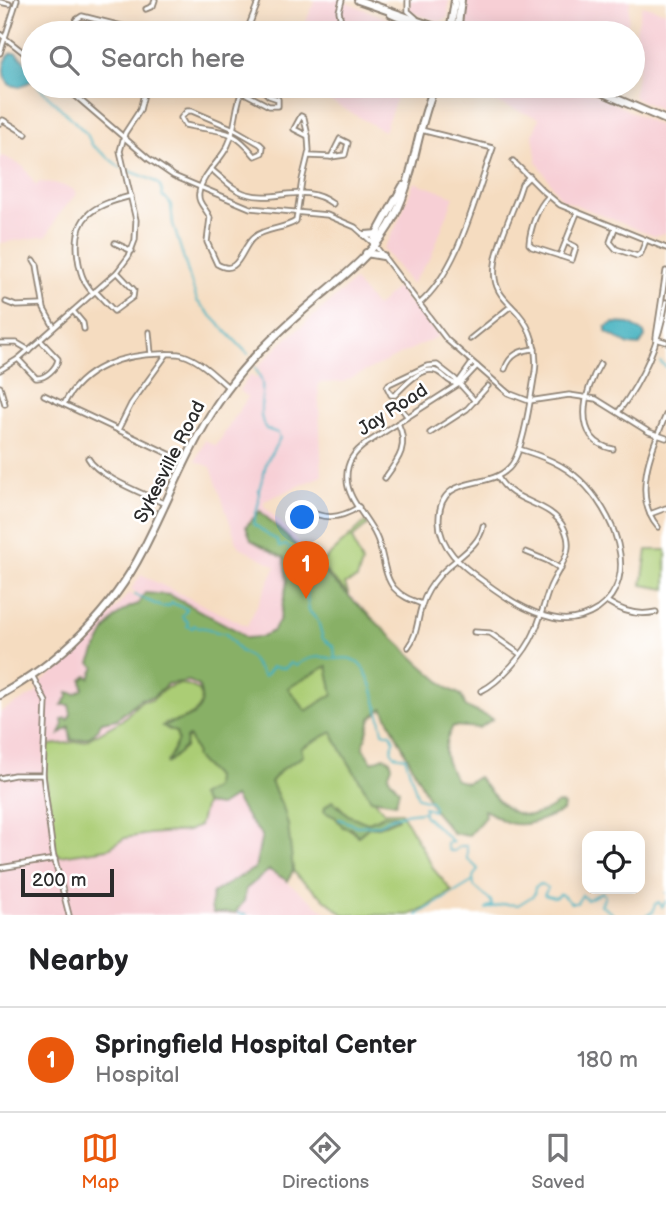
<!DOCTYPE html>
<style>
body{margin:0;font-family:"Balsamiq Sans",sans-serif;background:#f2f2f2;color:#202124}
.controls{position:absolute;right:21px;bottom:21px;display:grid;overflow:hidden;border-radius:14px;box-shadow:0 4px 18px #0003}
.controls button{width:63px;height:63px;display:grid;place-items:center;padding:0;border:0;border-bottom:2px solid #e0e0e0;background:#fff;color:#202124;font:35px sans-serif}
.scale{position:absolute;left:21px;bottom:18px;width:93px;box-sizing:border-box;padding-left:7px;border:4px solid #2b2b2b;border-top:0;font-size:19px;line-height:24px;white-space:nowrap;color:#2b2b2b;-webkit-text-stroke:5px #fff;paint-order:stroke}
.you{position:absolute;left:303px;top:518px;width:24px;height:24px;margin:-18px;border:5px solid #fff;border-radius:50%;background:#1a73e8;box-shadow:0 0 0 10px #1a73e833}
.badge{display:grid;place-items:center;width:46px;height:46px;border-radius:50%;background:#ea580c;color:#fff;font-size:23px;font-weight:700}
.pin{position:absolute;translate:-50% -58px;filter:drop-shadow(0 2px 4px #0008)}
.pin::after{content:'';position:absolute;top:37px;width:24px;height:21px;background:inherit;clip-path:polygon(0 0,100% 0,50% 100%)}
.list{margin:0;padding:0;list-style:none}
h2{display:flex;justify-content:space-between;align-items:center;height:91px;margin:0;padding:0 28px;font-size:30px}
h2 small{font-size:23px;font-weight:400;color:#757577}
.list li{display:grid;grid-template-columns:46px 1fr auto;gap:21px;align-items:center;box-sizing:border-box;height:105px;padding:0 28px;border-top:2px solid #e0e0e0}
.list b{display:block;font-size:26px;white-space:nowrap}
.list p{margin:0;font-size:23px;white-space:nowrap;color:#757577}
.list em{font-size:23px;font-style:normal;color:#757577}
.icon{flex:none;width:38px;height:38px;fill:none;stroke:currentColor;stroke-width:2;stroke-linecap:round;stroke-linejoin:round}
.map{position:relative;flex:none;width:666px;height:915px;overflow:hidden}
.search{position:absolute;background:#fff;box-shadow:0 4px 18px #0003;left:21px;right:21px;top:21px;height:77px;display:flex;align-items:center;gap:18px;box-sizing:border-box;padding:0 24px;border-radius:38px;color:#757577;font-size:26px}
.sheet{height:196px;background:#fff}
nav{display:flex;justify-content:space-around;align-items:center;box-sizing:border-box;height:98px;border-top:2px solid #e0e0e0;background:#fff;font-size:19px;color:#757577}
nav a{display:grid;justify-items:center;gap:4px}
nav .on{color:#ea580c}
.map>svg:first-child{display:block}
.built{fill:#f7cfd5}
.green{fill:#abcd75;stroke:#6b7c50;stroke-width:2;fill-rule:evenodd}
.forest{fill:#88b066;stroke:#5a6e48;stroke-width:2;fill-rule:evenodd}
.water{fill:#43b1bf;stroke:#376e75;stroke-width:2}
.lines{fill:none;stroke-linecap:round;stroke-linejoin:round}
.stream{stroke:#43b1bf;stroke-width:2}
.minor-casing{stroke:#908476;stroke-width:7}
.major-casing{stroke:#908476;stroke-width:10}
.minor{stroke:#fff;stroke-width:3.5}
.major{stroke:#fff;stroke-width:6}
.labels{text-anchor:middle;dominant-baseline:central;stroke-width:5;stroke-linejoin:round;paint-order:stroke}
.street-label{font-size:19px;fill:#2b2b2b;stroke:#fff}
</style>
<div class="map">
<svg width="666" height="915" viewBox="0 0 666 915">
<rect width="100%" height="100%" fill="#fff"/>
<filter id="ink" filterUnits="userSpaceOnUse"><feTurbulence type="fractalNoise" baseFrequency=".0143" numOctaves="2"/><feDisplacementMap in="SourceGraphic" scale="14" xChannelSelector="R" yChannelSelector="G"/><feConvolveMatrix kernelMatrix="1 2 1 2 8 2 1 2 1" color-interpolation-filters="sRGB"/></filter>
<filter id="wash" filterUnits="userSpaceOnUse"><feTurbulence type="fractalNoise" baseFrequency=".00686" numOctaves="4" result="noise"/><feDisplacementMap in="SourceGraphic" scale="28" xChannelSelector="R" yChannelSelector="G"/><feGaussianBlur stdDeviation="1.57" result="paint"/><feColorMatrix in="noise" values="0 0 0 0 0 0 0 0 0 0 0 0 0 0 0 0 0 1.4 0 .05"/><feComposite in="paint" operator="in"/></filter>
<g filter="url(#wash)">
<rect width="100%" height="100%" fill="#f5dcc0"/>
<g class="built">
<polygon points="315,0 341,0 398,23 398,26 417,33 304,33 299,27 304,26"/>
<polygon points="410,0 449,0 448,17 440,22 410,12"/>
<polygon points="465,0 630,0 627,33 470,33 464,21"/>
<polygon points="642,5 666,12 666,112 633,97 642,48 635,35"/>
<polygon points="303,86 401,86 384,131"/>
<polygon points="490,86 569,86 595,94 666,129 666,233 654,236 561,199 537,162 533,135 539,118 486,99"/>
<polygon points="4,156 24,167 36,186 39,182 54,183 71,188 77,193 57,217 47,236 0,243 0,157"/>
<polygon points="414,182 454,196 431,257 411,284 383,249 395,229"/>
<polygon points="354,281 376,307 398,286 403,291 402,294 439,336 343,382 318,383 322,476 264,501 264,506 405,651 280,821 282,878 330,915 0,915 0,712 38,692 36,686 75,656 129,593 140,600 141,597 131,589 141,575 247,626 276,566 238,546 211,467 196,461 205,440 216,446 248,397 239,390 251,375 256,379 261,372 257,368 281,344"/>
</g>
<g class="green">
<polygon points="365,522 368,525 352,538 362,563 357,579 345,584 349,595 319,565"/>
<polygon points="647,550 666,550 666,589 642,585"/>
<polygon points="327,666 333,694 306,711 288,688"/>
<path d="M179 684 188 685 199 690C200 691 202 701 202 702 199 716 176 722 165 723L167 729 176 732 178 740 175 746 177 754 185 748 186 737H189L196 752 195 757 215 777V788L200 796 205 804 199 826 188 831 149 834 125 838 107 849 60 856 56 852 45 774V747L49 745 85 741 122 720 141 701 152 700 166 688Z"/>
<path d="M332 731C346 761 363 787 384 812H401L435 871 452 891 422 910 409 915H344L298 877 293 870 284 810 271 782 281 770 303 756 301 748ZM338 805 348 815 367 823 384 815H396L397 819 378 827 370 826 358 836 335 817Z"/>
</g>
<g class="forest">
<path d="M260 511 419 663 449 689 461 695 466 707 493 719 479 728 453 726C441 748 443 760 456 780L467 783 478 777C501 805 520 832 558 803L564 805 563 811C546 818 527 828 509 823 499 820 493 813 484 810L485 817 468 836 453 833 435 812 383 708 371 718 363 747 372 762 384 757 390 760 392 766 388 776 399 790 396 803 371 799 343 753 332 732 301 748 303 756 281 770 271 782 284 810 288 825 293 870 288 881 269 870 246 889 244 901 235 913H213L211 907 212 893 255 868 262 835 251 823 234 797 220 806 205 804 200 796 214 788 215 777 195 757 196 752 189 737 186 738 185 747 166 764 178 740 176 732 162 726C173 720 197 720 201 704 203 699 200 691 199 686L189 681 167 684 153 697 140 699 117 719 102 722C99 725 99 728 96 731 91 739 79 740 71 740L69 727 60 734 63 726 62 720 66 718 68 720 71 714 69 705H62L68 697V692L76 694 83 689 82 680 87 676 90 678 95 667 90 663C101 639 110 612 138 604L145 593 170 595 236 630 246 638 261 637 273 631 280 619 287 581 284 558 251 540 246 526ZM327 666 333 694 306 711 288 688Z"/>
<polygon points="332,801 348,815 367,823 384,815 396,815 398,818 378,827 370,826 358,836 352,829 343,827 335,817 324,812 325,807"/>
</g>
<g class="water">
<path d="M11 53H16L33 70V80L20 87 10 85C0 75 3 62 11 53Z"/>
<polygon points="613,323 630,324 644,333 645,337 639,346 629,345 606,332 606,327"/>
</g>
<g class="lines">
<g class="stream">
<polyline points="38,86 87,134 92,145 121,168"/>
<path d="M126 170C134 173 158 180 160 186 162 190 162 194 163 198H166L171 205 173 224 197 301 248 354"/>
<polyline points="660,362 666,367"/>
<path d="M255 367C257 372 261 377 262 383 264 400 256 413 266 429L278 433 280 438 267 461 259 490V501L253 524C263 529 265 536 276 539L280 547 286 545 297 555 306 573 305 584 309 611 318 621 323 639 334 647 335 659C340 659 347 657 351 659 373 666 378 713 383 732L391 734 394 741 391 750 394 755 405 757 418 798 430 801 434 806 433 811 424 807V815L453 842 446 843 449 851H454L460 846H467V858L478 869 473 877 474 886 491 901 492 905 486 909 505 904 518 905 534 895 535 887 541 884 548 888 544 895 555 898 561 894 571 903H577L582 895 587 900 602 892 605 896 601 905 614 915"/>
<path d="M135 595 162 607 169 606 172 603 187 609 182 617 188 622 187 626 193 628 194 625 199 628C208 625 215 635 225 633L240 651 249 656 264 677 272 667 285 668 291 663 296 666C305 657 322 655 333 659"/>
<path d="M339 819 357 826 379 825C390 815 408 813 422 812"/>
<polyline points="666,893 666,894"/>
<polyline points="238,913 246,915"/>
<polyline points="417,915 472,882"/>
<polyline points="647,915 653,912 655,904 659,902 662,907 666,901"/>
</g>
</g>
</g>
<g filter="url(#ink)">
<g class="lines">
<g class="minor-casing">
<g id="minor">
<polyline points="342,0 339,11 343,33"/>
<polyline points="408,0 408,11 416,18"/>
<polyline points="0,2 9,4"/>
<polyline points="146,9 153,6 155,0"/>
<polyline points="72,33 76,20 82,16 149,33"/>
<polyline points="246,33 259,0"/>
<polyline points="0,34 33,60"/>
<polyline points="0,53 17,0"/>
<polyline points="64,86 149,159 174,176 250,208 327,215 355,227 374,244 447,340 508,393 529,401 569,395 596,399 649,432 666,438"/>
<polyline points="231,86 269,106 278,106 278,99 269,96 259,86"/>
<path d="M244 86C234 106 237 127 228 145 221 161 202 174 199 193 197 203 207 209 210 218L207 242 217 264C239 277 240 250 253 238 266 227 283 230 296 221L302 180 309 151 308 136"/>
<path d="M187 111H192L234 129 260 144 263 147 262 153 255 156C230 125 220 133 185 125L181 118Z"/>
<polygon points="301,116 304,118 308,136 294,129"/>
<polyline points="0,123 3,120 26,134"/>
<polygon points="340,139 348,143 345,155 331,157"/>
<polyline points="309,156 331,157"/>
<polyline points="513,161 542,190 560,205 666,248"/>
<path d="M211 169C222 178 234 191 247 194 277 203 302 181 333 204"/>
<path d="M548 197C537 208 530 229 529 244L532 247 560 256 577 213"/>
<polyline points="615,228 610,242 616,249 637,256 641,253 646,240"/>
<polyline points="115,243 132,251"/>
<polyline points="560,256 572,260 576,247 566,242"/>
<polyline points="34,260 37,265 44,309 54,327"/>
<polyline points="95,291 114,311 133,297 134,290 117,272"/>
<path d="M93 293C83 282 80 272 78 258 72 215 94 205 131 196"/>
<polyline points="6,302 16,306 43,305"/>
<path d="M419 304C459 270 475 197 493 148L421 130"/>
<polyline points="73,311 83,323 84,329"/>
<polyline points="149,332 151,354"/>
<polyline points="656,337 666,271"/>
<polyline points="470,339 511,306"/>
<polyline points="656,339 666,342"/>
<polyline points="0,343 17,343 29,350"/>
<path d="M18 359 36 378C45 379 57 368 58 359L40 340"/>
<path d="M600 364C584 390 571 440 613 449"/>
<path d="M505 369C510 354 521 350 535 349"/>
<polyline points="0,370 18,359 40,340 117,272 129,256 135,240 136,220 120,151 125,133 140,110 146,86"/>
<path d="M457 384C447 382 446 376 438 372 423 364 404 386 395 395H391L387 387 389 384 427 366 437 365 455 379 475 401"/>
<polyline points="457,384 472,363"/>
<polyline points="0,387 5,404"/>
<polyline points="44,395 184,461"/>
<path d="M64 404C82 368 123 354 161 354 169 354 176 353 183 355 200 360 215 376 228 387"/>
<polyline points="399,405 407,416"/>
<path d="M619 411C643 379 659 342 666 302"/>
<polyline points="118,430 131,404 167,354"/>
<polyline points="430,433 467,409 488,386"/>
<path d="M519 449C542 456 563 464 580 480 612 510 643 577 598 609 584 618 569 622 553 618 526 612 505 597 483 581 463 567 438 547 439 519 440 472 487 491 509 468 524 453 531 394 535 372 538 351 532 329 518 313 508 302 497 294 495 279 491 255 511 216 519 193L522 184 530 176"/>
<path d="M88 458C98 477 145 494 165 504"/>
<path d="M385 478C399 459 409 446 398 423"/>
<path d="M303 507C323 521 339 519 359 507"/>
<polyline points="650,514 666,508"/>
<path d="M658 527C631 496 652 447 666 415"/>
<polyline points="526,552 548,561 561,569"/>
<path d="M608 602C623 612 638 616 656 612"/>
<path d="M422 604C411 600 402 597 394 588 383 575 384 552 376 536 368 518 347 499 347 479 346 462 354 452 367 443L462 382 477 366"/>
<polyline points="474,632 490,633 520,654"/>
<path d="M408 647C418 634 417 619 422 605 425 595 432 584 439 576 452 560 480 547 483 526"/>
<polyline points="32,675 46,702 43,775 53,853 69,915"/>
<path d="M481 691C500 682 526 652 534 633 541 618 544 602 550 587 559 566 576 552 564 528 551 501 512 504 498 477"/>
<polyline points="0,778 14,775 43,775"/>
<polyline points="0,868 55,859"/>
</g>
</g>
<g class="major-casing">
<g id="major">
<polyline points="358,0 452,33"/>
<polyline points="391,14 435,33"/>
<polyline points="450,33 455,0"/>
<polyline points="457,33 461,0"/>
<polyline points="587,86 666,120"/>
<polyline points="365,235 378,234"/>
<polyline points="374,244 375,237 403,186"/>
<polyline points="366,253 383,256"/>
<path d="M0 695C60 662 112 611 143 550 173 492 194 430 236 378 260 348 289 322 319 297 344 276 372 254 389 226 415 183 415 131 435 86"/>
</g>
</g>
<use href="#minor" class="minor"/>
<use href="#major" class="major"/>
</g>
</g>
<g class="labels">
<g class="street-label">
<text transform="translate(393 410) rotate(-33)">Jay Road</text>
<text transform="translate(170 462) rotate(-63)">Sykesville Road</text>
</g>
</g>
</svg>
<div class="controls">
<button><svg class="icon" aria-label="locate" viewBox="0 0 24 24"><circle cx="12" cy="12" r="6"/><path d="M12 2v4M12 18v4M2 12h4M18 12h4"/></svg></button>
</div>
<div class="scale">200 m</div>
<div class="you"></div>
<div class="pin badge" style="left:306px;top:599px">1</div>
<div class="search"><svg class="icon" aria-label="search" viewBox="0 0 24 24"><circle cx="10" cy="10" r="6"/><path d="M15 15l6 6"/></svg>Search here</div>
</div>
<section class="sheet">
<h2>Nearby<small></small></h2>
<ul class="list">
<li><span class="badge">1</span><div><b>Springfield Hospital Center</b><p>Hospital</p></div><em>180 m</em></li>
</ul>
</section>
<nav>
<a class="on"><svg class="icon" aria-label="map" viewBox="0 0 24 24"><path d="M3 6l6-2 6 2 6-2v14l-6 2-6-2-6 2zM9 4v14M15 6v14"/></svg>Map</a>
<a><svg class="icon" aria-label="directions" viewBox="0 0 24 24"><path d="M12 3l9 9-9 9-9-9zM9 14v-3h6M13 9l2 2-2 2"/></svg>Directions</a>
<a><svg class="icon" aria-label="saved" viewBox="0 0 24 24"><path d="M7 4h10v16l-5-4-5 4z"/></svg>Saved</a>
</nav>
